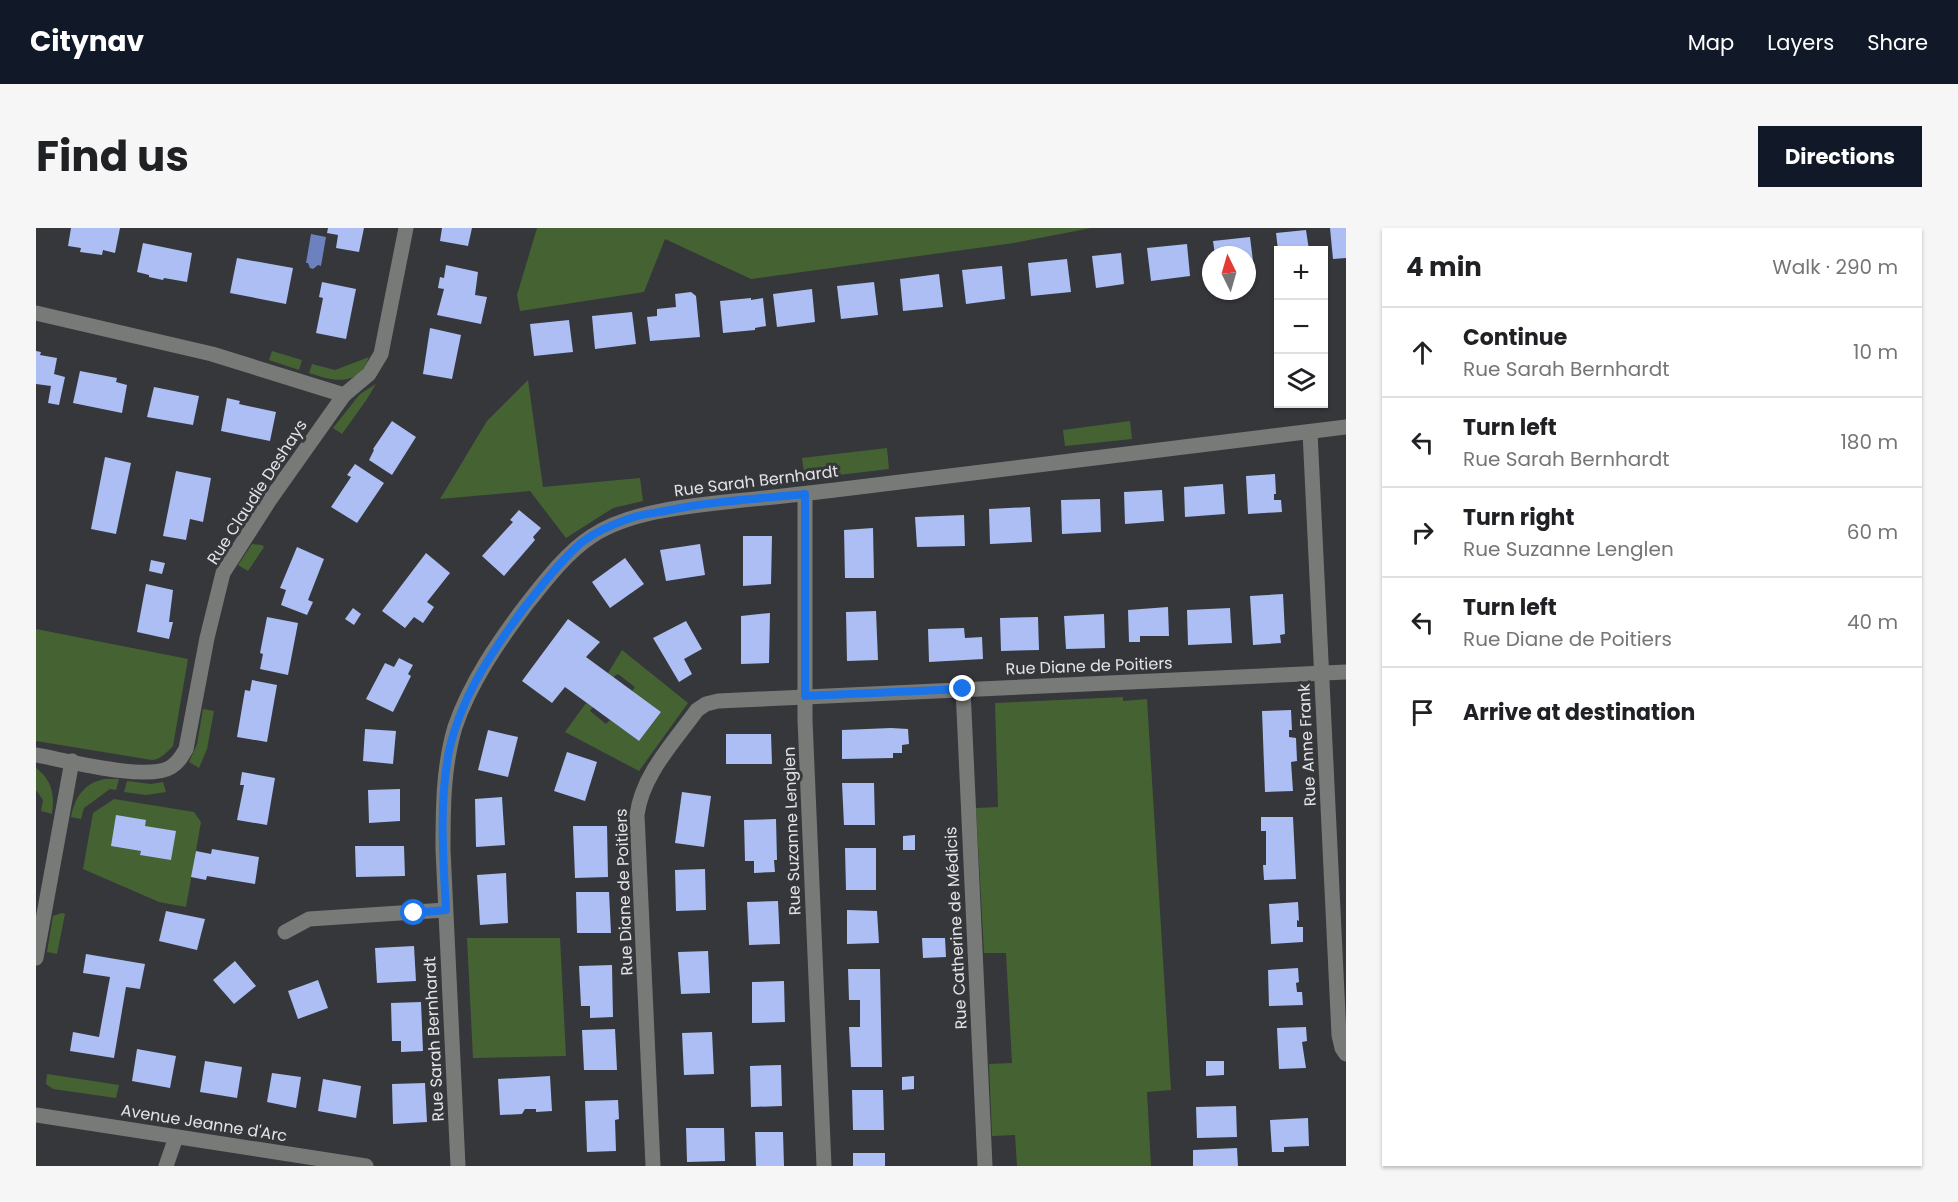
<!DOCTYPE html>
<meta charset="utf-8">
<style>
body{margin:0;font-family:Poppins,sans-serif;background:#f6f6f6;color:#202124}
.controls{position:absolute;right:18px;top:18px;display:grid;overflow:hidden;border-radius:0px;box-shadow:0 2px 4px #0004}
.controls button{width:54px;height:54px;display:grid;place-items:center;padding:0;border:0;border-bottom:2px solid #e0e0e0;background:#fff;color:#202124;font:30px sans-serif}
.compass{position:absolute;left:1166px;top:18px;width:54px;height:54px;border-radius:50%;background:#fff;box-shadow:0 2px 4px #0004;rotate:355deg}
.stop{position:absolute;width:18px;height:18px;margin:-14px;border:4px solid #1a73e8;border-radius:50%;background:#fff}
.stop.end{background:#1a73e8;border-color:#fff;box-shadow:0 2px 6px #0008}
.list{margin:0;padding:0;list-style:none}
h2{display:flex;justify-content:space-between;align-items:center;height:78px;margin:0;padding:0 24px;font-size:26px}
h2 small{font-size:20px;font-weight:400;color:#757577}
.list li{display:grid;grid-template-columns:39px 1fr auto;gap:18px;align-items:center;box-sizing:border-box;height:90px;padding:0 24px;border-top:2px solid #e0e0e0}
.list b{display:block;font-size:22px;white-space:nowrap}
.list p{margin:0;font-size:20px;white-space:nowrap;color:#757577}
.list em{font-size:20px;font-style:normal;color:#757577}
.icon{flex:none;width:33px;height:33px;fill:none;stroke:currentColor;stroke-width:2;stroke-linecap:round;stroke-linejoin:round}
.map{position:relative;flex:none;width:1310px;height:938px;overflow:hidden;border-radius:0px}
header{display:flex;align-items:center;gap:36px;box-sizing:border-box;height:84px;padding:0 30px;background:#111827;color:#fff}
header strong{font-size:28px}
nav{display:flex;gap:33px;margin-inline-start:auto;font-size:21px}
.intro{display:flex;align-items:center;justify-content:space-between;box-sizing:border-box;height:144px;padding:0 36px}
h1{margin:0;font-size:42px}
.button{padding:15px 27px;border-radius:0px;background:#111827;color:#fff;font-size:21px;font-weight:700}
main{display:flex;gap:36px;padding:0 36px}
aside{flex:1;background:#fff;border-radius:0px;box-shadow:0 2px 4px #0004}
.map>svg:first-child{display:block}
.green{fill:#456233}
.water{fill:#6d81be}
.building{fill:#acbef3}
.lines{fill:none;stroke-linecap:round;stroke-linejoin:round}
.minor{stroke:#787a78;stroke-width:15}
.route{stroke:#1a73e8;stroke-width:8}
.labels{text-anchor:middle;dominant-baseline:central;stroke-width:6;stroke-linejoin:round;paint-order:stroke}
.street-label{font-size:16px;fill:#e3e4e7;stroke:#35373b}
</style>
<header>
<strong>Citynav</strong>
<nav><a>Map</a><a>Layers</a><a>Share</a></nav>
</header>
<div class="intro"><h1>Find us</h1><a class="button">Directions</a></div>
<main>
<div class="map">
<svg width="1310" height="938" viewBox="0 0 1310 938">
<rect width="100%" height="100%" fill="#35373b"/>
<g class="green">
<polygon points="501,0 1055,0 978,15 715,51 629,11 608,64 484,83 481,67"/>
<polygon points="236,123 266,132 263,142 233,132"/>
<path d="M333 129C322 160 297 153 273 145L276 136 299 142Z"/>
<polygon points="492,152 507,259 604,250 607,273 577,280 530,310 494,263 404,271 451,193"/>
<polygon points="340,156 331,171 306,206 297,200 324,166"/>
<polygon points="1094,193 1096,211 1029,218 1027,202"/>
<polygon points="851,220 853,241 769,251 766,230"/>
<polygon points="216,316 226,317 228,319 212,343 202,337"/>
<path d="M0 401 152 431 137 518C130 525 125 531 116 532L0 513Z"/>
<polygon points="586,422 652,475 603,543 529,504 550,475 557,479 554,483 570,496 574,492 603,513 625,484 596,463 599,459 582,446 577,449 572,445"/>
<polygon points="1087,469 1087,473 1111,471 1135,862 1111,864 1115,938 981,938 979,907 956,908 953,836 976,835 970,725 948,725 940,580 962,579 959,475"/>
<polygon points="167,481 178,483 171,521 163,540 153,534 161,516"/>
<path d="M0 540C16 552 19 567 16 586L5 583 7 572 0 562Z"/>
<path d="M69 551H83L80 562 74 561 48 580 45 591 35 589C39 569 48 555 69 551Z"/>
<polygon points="91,553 115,556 127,554 130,564 110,567 88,564"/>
<polygon points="78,571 158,584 165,594 150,679 123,674 47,641 57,585"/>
<polygon points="26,685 29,686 21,726 11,724 17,688"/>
<polygon points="431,710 524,710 530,828 437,830"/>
<polygon points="11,846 83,857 80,870 17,861 10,856"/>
</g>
<polygon class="water" points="275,6 290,9 285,38 282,37 277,41 274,40 272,35 270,35"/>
<g class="building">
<polygon points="35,0 84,0 79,25 67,22 66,27 44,24 45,20 32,18"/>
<polygon points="292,0 328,0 323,24 300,20 302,7 291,5"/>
<polygon points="406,0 436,0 432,18 404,13"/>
<polygon points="1294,0 1310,0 1310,30 1297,31"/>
<polygon points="1270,2 1273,22 1242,22 1240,5"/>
<polygon points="1214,9 1218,41 1211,42 1211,27 1179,27 1177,13"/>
<polygon points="107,15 156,25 151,54 128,50 127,52 113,49 113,47 101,44"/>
<polygon points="1151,16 1154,48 1115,53 1111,20"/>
<polygon points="1085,25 1088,56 1060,60 1056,28"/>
<polygon points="201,30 257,40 250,76 194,65"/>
<polygon points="1031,31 1035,64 995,68 992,35"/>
<polygon points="410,37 442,44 439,67 451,69 445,96 401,87 408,61 402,60 404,49 408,50"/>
<polygon points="966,38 969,71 930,76 926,42"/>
<polygon points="903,46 907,79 867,83 864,51"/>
<polygon points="286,54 320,61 310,111 280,105 287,70 283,69"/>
<polygon points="838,54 842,87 805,91 801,58"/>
<polygon points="776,61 779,94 741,99 737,66"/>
<polygon points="655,64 660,68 664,109 614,113 611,89 621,88 621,81 640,79 639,66"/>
<polygon points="715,70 715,72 727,70 730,98 719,100 719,102 687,105 684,73"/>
<polygon points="596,84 600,116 559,121 556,88"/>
<polygon points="533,92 537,124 498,128 494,96"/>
<polygon points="394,100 425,107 416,151 387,146"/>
<polygon points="0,123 5,124 4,127 21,130 18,146 29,149 23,177 12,175 15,158 0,156"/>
<polygon points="44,143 81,150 80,154 91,157 86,185 37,175"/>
<polygon points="118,159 163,168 157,197 111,189"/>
<polygon points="191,170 204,173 203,176 240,184 234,213 185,203"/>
<polygon points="356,193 380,209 356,247 333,232 338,222 337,221"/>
<polygon points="69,229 95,235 80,306 55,301"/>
<polygon points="319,236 348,255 321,295 295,279 315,249 311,247"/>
<polygon points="140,243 175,250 167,294 154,291 150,312 127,308"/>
<polygon points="1239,246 1240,266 1238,266 1238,272 1245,272 1246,284 1212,286 1210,248"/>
<polygon points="1187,256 1189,286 1149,289 1148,259"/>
<polygon points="1126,262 1128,293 1089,296 1088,264"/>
<polygon points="1064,271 1065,304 1026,306 1025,272"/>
<polygon points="994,279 996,314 954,316 953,281"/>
<polygon points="483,282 505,300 497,309 499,312 468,348 446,328 477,294 474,292"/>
<polygon points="928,287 929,318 881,319 879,289"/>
<polygon points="837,300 838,350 809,350 808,302"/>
<polygon points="707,308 736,308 735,356 707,358"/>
<polygon points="664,316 669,347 630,353 624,322"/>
<polygon points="261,319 288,331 272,372 277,374 271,387 245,377 250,362 244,360"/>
<polygon points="390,325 414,345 391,374 398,379 387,395 378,389 369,400 346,383"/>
<polygon points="589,330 608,356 574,380 556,354"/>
<polygon points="115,332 129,335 126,346 113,343"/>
<polygon points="110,356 137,362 133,394 137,394 133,411 101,404"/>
<polygon points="1247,366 1249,406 1244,407 1245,415 1217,417 1214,368"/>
<polygon points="1132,379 1133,408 1104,408 1104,414 1093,414 1092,382"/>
<polygon points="317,380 325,386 318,397 309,391"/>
<polygon points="1194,380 1196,415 1152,417 1151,382"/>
<polygon points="840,383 842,432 811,433 810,384"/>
<polygon points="734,385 733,435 705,436 705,388"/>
<polygon points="1068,386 1069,420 1030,421 1028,388"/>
<polygon points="231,389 262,395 252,447 224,441 227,426 224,425"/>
<polygon points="1002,389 1003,422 965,423 964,390"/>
<polygon points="532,391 564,414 550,429 625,484 603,513 529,459 516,475 486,453"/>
<polygon points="650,393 666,421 648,431 656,446 643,454 617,410"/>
<polygon points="928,400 929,410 946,409 947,431 893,434 892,401"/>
<polygon points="363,430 377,437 372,446 375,448 357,484 330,471 349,435 358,439"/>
<polygon points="216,452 241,457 231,514 201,509 209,462 214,463"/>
<polygon points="1255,482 1256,502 1253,502 1253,509 1260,510 1261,533 1255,534 1257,563 1229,564 1226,483"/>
<polygon points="855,500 872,501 873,516 866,517 866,525 857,525 857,530 806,531 806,502"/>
<polygon points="329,501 360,503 357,536 327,533"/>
<polygon points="452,502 482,509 472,549 442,542"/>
<polygon points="690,506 735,506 736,536 690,536"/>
<polygon points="531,524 561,534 549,573 518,563"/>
<polygon points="206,544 239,550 231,597 201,592 208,557 204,557"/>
<polygon points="806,555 838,555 839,597 808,597"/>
<polygon points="364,561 364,593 333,595 332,562"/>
<polygon points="646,564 675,568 668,619 639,615"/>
<polygon points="466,569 469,617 440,619 439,571"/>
<polygon points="80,587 110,592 109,598 140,603 135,632 104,627 105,623 75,618"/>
<polygon points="1225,589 1257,589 1260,651 1228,652 1227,637 1230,637 1230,603 1225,603"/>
<polygon points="740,591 741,632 738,632 739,644 718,645 718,633 709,633 708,592"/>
<polygon points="537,598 571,598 572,649 539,650"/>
<polygon points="879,607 879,622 867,622 867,608"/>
<polygon points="319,618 368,618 369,648 320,649"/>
<polygon points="809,620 840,620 840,662 810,662"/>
<polygon points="176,621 223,629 219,656 171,648 170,652 155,649 160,623 175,626"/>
<polygon points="669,641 670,682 640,683 639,642"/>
<polygon points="470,645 472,695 444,697 441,647"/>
<polygon points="540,664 573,664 575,705 541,705"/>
<polygon points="742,673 744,716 713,717 711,674"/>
<polygon points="1262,674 1263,693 1261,692 1261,699 1267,699 1267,714 1235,716 1233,676"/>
<polygon points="811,682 841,683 843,715 811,716"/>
<polygon points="130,683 169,691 161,722 123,713"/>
<polygon points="886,710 909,710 910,729 887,730"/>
<polygon points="378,718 380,753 341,755 339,720"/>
<polygon points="672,723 674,765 645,766 642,724"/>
<polygon points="50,726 109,736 104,761 90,759 78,830 34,823 37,804 63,809 74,749 47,745"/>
<polygon points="199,733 220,758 198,776 177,752"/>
<polygon points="576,737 577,789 554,790 554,778 545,778 543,738"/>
<polygon points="1262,740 1263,754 1260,755 1261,764 1266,764 1267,777 1233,778 1232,742"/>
<polygon points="812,741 844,741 846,839 815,839 813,799 824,799 824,772 813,772"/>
<polygon points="282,752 292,780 262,791 252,763"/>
<polygon points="748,753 749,794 716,795 716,754"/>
<polygon points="385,774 387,823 365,824 365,813 356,813 355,775"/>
<polygon points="1270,799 1271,813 1266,814 1270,840 1243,841 1241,800"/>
<polygon points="579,801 581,842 548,842 546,802"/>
<polygon points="676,804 678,846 648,847 646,805"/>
<polygon points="101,821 140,828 134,860 96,853"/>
<polygon points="169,833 206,839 201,870 164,864"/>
<polygon points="1170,833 1188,833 1188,847 1170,848"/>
<polygon points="745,837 746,878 715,879 714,838"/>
<polygon points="236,845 265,849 260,880 231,874"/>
<polygon points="514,848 516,883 500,884 500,881 489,881 486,886 464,887 462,851"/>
<polygon points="878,848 878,861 866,862 866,849"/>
<polygon points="287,851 325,858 320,890 282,883"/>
<polygon points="389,855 391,894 357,896 356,856"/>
<polygon points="816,862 847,862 848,902 817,902"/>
<polygon points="582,872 583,891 579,892 580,923 551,924 549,873"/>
<polygon points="1200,878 1201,909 1161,910 1160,879"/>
<polygon points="1272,890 1273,918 1248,919 1248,924 1236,924 1234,892"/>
<polygon points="650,900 688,900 689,933 651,934"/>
<polygon points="719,904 747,904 748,938 720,938"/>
<polygon points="1201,920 1202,938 1157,938 1157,922"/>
<rect x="817" y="925" width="32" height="13"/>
</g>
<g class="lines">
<g class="minor">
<polyline points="0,85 176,126 308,167"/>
<polyline points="1274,204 1303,807 1306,820 1310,826"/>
<polyline points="769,266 769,492 788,938"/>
<polyline points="927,461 949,938"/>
<path d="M0 527C29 532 112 554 135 539 142 535 146 528 150 521L171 410 187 345 233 273 308 167 333 146 345 126 370 0"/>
<polyline points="249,704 273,691 409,682"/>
<polyline points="0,730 36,533"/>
<polyline points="0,887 330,938"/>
<polyline points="130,938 140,909"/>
<path d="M422 938 407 622C407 581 407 539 419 499 434 455 462 414 490 377 509 353 530 325 556 308 594 283 653 278 698 273 731 270 765 266 799 262 969 241 1140 220 1310 199"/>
<path d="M617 938 601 587C606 547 638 514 661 482L670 476 682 473 1310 444"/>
</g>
</g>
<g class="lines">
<path class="route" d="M378 685 410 682C407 629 403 575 413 523 425 468 458 420 491 376 508 355 525 332 545 315 560 303 580 295 598 289 608 286 619 285 629 283 675 273 722 271 769 266V468L927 461"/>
</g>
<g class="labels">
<g class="street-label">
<text transform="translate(720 253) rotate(-7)">Rue Sarah Bernhardt</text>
<text transform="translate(221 264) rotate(-57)">Rue Claudie Deshays</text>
<text transform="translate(1053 438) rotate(-2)">Rue Diane de Poitiers</text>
<text transform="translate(1271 517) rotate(-93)">Rue Anne Frank</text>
<text transform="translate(756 603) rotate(-92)">Rue Suzanne Lenglen</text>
<text transform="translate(588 664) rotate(-92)">Rue Diane de Poitiers</text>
<text transform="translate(920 700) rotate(-93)">Rue Catherine de Médicis</text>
<text transform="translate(398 811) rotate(-93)">Rue Sarah Bernhardt</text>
<text transform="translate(168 895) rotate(9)">Avenue Jeanne d'Arc</text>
</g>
</g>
</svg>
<div class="controls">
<button>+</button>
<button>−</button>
<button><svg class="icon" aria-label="layers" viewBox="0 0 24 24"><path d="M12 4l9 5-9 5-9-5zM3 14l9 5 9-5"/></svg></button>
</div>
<svg class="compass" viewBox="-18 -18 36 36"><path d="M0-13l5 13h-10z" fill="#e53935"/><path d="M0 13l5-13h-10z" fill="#757577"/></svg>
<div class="stop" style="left:378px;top:685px"></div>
<div class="stop end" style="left:927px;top:461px"></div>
</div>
<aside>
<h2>4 min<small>Walk · 290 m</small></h2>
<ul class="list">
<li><svg class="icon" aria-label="ahead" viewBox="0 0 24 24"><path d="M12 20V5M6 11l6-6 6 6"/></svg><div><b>Continue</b><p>Rue Sarah Bernhardt</p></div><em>10 m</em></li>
<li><svg class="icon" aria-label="left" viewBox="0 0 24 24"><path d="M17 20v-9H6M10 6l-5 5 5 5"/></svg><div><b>Turn left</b><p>Rue Sarah Bernhardt</p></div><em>180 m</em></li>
<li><svg class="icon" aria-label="right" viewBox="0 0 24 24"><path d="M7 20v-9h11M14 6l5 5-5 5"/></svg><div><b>Turn right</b><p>Rue Suzanne Lenglen</p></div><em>60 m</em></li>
<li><svg class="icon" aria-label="left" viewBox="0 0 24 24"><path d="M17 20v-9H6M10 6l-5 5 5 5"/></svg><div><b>Turn left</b><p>Rue Diane de Poitiers</p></div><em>40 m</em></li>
<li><svg class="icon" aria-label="arrive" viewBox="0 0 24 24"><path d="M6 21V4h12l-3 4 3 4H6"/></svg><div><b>Arrive at destination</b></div></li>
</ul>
</aside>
</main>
